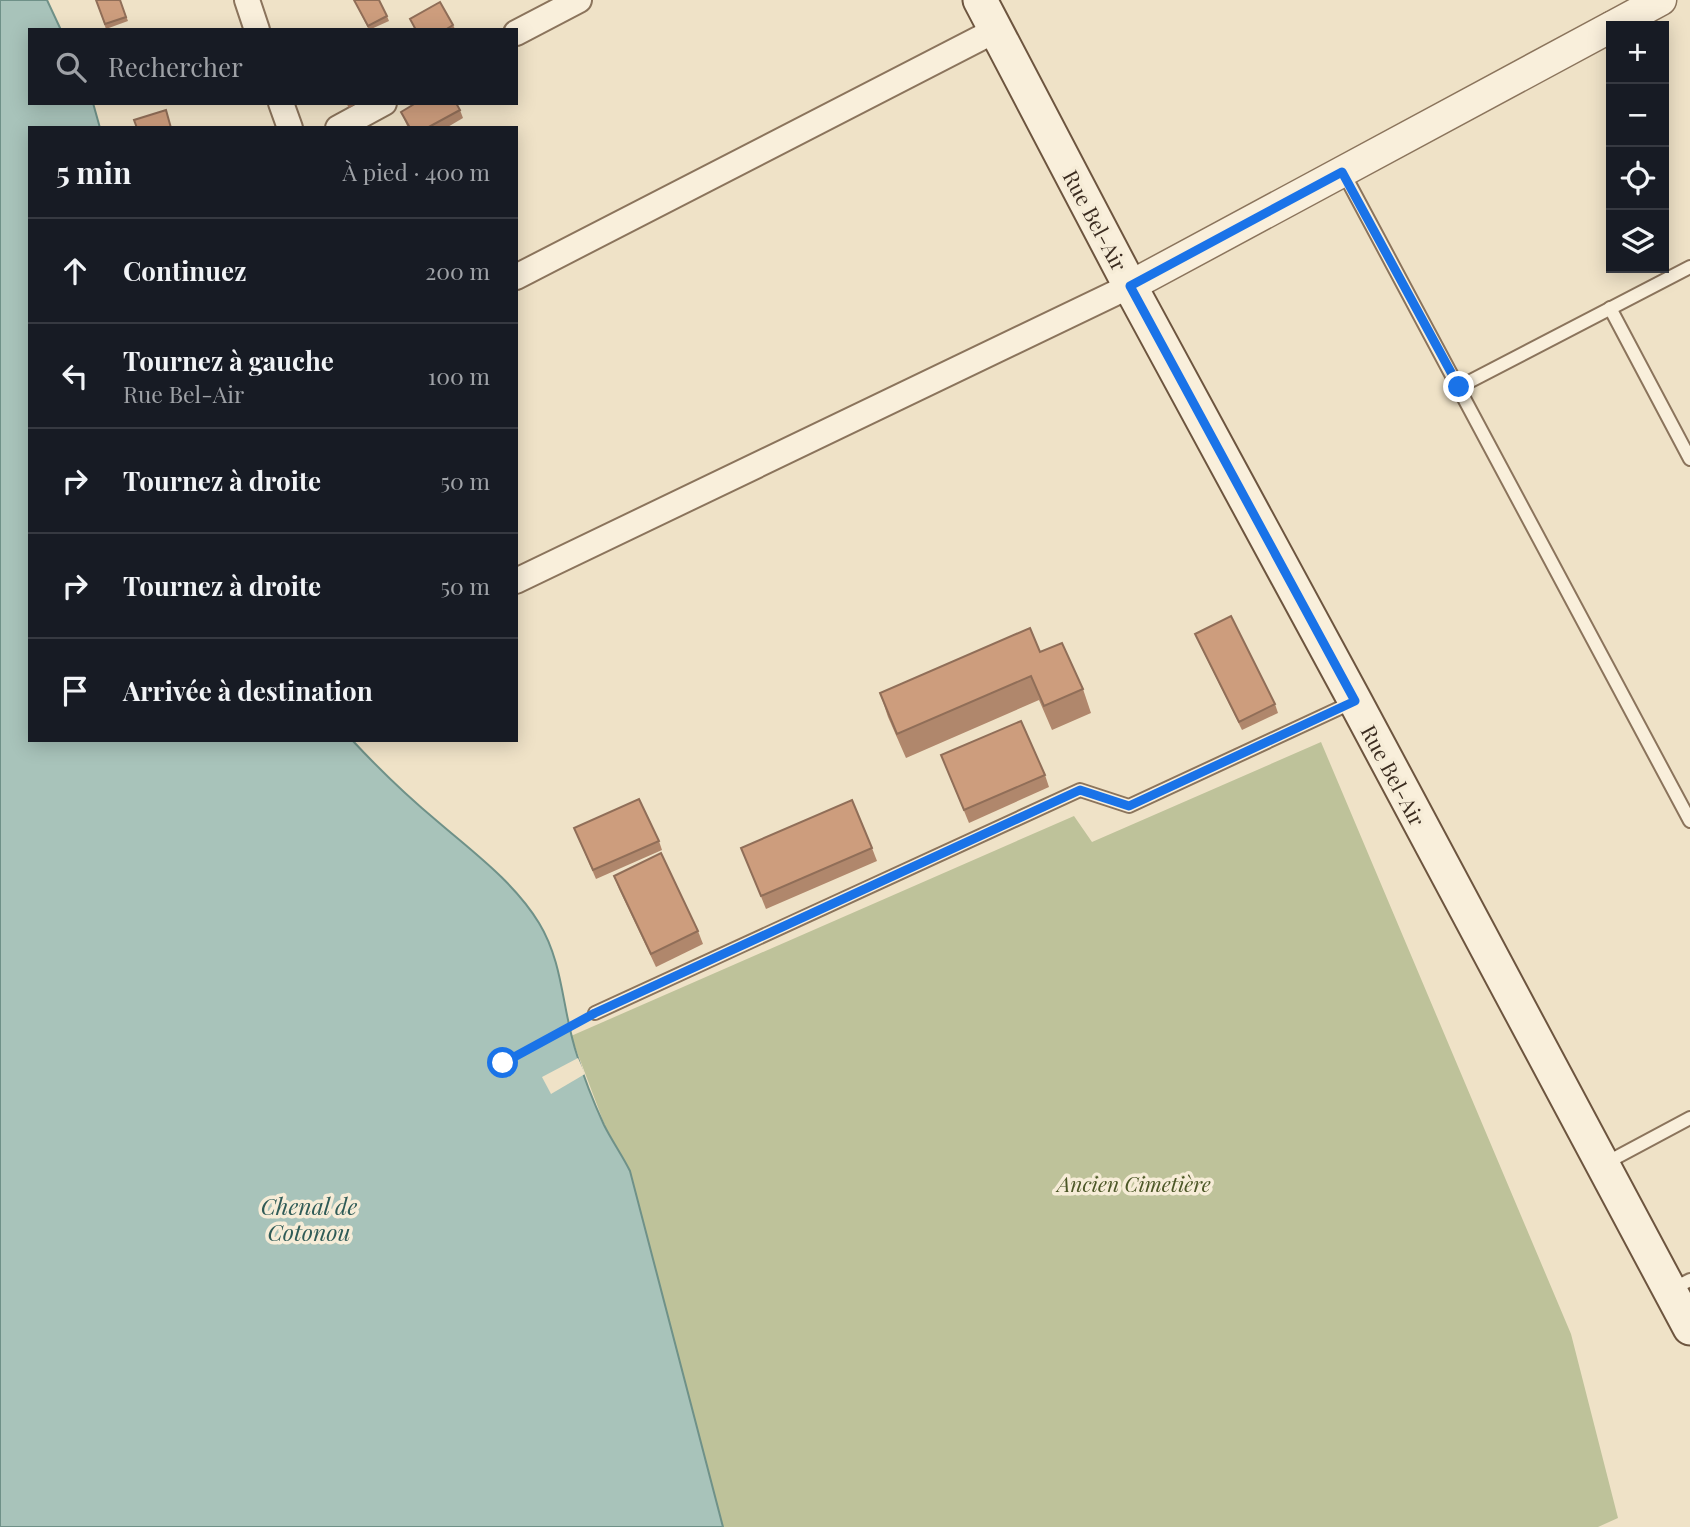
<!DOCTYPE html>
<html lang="fr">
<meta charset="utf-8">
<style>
body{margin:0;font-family:"Playfair Display",serif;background:#20242c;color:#f1f3f6}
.controls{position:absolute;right:21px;top:21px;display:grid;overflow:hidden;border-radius:0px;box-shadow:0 4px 18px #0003}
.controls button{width:63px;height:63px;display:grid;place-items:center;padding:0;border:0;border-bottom:2px solid #363941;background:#171b24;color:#f1f3f6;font:35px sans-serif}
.stop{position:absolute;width:21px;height:21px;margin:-16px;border:5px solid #1a73e8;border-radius:50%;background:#fff}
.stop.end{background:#1a73e8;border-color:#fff;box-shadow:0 2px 7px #0008}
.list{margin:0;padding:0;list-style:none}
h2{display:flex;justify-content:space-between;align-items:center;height:91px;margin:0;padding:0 28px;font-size:30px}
h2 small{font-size:23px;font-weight:400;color:#9ea1a6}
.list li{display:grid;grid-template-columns:46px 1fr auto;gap:21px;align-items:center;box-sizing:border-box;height:105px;padding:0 28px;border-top:2px solid #363941}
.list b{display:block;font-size:26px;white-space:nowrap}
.list p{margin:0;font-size:23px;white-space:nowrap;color:#9ea1a6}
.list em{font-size:23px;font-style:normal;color:#9ea1a6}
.icon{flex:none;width:38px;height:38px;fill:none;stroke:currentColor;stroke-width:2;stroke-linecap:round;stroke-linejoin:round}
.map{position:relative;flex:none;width:1690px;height:1527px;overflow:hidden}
.search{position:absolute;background:#171b24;box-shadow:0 4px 18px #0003;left:28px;top:28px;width:490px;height:77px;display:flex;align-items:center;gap:18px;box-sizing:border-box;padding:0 24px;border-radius:0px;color:#9ea1a6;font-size:26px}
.panel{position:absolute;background:#171b24;box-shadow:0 4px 18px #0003;left:28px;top:126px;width:490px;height:616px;border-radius:0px}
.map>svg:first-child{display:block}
.cemetery{fill:#bec29a}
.water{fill:#a8c3ba;stroke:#6f9188;stroke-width:2}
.pier{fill:#efe2c7}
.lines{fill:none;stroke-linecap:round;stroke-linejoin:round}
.service-casing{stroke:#8b745c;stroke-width:16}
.minor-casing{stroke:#8b745c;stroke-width:28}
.tertiary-casing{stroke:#8b745c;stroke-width:33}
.secondary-casing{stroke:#6d553f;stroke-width:37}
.path{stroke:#8b745c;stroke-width:4.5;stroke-dasharray:5 3.5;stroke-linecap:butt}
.service{stroke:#f9efdb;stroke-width:12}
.minor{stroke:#f9efdb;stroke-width:24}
.tertiary{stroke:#f9efdb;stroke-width:30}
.secondary{stroke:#f9efdb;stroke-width:33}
.wall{fill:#b0876c}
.building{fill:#cd9d7d;stroke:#906e58;stroke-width:2}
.route{stroke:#1a73e8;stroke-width:9}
.labels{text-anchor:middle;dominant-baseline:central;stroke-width:7;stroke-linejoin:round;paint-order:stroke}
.street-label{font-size:21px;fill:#3b2c20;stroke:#f6ecd7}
.park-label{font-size:21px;font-style:italic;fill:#4c5727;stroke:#f6ecd7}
.water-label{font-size:23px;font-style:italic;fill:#2f5b57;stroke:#f6ecd7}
</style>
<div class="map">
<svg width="1690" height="1527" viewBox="0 0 1690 1527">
<rect width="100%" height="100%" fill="#efe2c7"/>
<polygon class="cemetery" points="1321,742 1571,1334 1618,1518 1598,1527 723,1527 630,1171 605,1126 571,1036 1074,816 1092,842"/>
<path class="water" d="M0 0H47L61 30H30V103H93L100 128H30V740H352C379 769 407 796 437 821 473 852 514 882 539 923 564 964 562 1011 577 1055 584 1078 594 1103 604 1125 612 1141 622 1155 630 1171L723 1527H0Z"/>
<polygon class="pier" points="578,1058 585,1074 551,1094 542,1077"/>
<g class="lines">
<g class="service-casing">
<g id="service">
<polyline points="1343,172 1690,821"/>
<polyline points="1610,308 1690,459"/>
<polyline points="1459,387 1690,267"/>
<polyline points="595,1013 1080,790 1129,806 1355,701"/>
<polyline points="1604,1164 1690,1118"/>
<polyline points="1670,1290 1690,1280"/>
</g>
</g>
<g class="minor-casing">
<g id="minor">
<polyline points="247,0 257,30"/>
<polyline points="516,33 579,0"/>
<polyline points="281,103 290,128"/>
<polyline points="338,128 384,103"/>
<polyline points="516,277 996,30"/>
<polyline points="516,581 1130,286"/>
</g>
</g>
<g class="tertiary-casing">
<g id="tertiary">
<polyline points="1613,26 1661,0"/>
<polyline points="1130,286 1611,27"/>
</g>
</g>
<g class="secondary-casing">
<polyline id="secondary" points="980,0 1130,286 1355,701 1690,1328"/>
</g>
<polyline class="path" points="503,1063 579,1022"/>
<use href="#service" class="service"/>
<use href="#minor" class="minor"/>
<use href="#tertiary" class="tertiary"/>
<use href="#secondary" class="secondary"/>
</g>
<g class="wall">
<polygon points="96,0 120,0 128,21 106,29"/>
<polygon points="354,0 387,16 389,21 369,30"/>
<polygon points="410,19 453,25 455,29 415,30"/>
<polygon points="346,103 358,103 349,108"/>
<polygon points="460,110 463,118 446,128 408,128 401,112"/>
<polygon points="1195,634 1275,704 1278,713 1242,730 1199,643"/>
<polygon points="1040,652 1083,689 1091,713 1052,730 1039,700 906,758 888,717 880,693"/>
<polygon points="941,755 1045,775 1049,787 969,823"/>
<polygon points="574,828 659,841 662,850 596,879"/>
<polygon points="741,848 872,848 877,861 766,909"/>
<polygon points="614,876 698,931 703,944 656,967 619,889"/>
</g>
<g class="building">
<polygon points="96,0 120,0 126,17 105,24"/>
<polygon points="354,0 379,0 387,16 368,26"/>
<polygon points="440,2 453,25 445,30 416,30 410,19"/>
<polygon points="416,103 456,103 460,110 427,128 410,128 401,112"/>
<polygon points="166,110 171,128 137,128 134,120"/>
<polygon points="1231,616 1275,704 1239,722 1195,634"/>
<polygon points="1030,628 1040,652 1062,643 1083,689 1044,706 1031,676 897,734 880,693"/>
<polygon points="1021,721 1045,775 964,810 941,755"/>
<polygon points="639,799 659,841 593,870 574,828"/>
<polygon points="852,800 872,848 761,896 741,848"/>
<polygon points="661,853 698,931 651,954 614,876"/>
</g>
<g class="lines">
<polyline class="route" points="503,1063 595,1013 1080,790 1129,806 1355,701 1130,286 1342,172 1459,387"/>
</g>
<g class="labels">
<g class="street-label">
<text transform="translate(1096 220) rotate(62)">Rue Bel-Air</text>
<text transform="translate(1394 775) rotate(62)">Rue Bel-Air</text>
</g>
<g class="park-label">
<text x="1134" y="1183">Ancien Cimetière</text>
</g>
<g class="water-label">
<text x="309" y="1205">Chenal de<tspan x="309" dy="26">Cotonou</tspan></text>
</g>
</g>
</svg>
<div class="controls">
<button>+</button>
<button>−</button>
<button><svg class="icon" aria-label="locate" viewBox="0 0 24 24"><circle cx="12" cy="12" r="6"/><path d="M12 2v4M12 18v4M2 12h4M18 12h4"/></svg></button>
<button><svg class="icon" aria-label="layers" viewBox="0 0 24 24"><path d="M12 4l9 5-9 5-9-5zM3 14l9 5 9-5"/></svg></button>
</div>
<div class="stop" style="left:503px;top:1063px"></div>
<div class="stop end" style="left:1459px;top:387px"></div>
<div class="search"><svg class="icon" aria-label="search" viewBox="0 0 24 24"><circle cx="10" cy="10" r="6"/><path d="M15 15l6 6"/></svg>Rechercher</div>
<section class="panel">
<h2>5 min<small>À pied · 400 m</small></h2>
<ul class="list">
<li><svg class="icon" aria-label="ahead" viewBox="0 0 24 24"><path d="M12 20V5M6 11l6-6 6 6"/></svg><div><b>Continuez</b></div><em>200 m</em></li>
<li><svg class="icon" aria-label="left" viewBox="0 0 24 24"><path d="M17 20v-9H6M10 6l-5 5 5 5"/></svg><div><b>Tournez à gauche</b><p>Rue Bel-Air</p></div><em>100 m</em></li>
<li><svg class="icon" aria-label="right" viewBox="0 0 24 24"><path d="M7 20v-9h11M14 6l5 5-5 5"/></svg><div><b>Tournez à droite</b></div><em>50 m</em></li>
<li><svg class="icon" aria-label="right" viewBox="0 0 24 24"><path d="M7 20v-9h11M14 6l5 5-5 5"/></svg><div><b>Tournez à droite</b></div><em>50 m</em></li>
<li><svg class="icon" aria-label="arrive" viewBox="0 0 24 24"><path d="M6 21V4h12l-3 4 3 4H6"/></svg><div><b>Arrivée à destination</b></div></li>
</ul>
</section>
</div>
